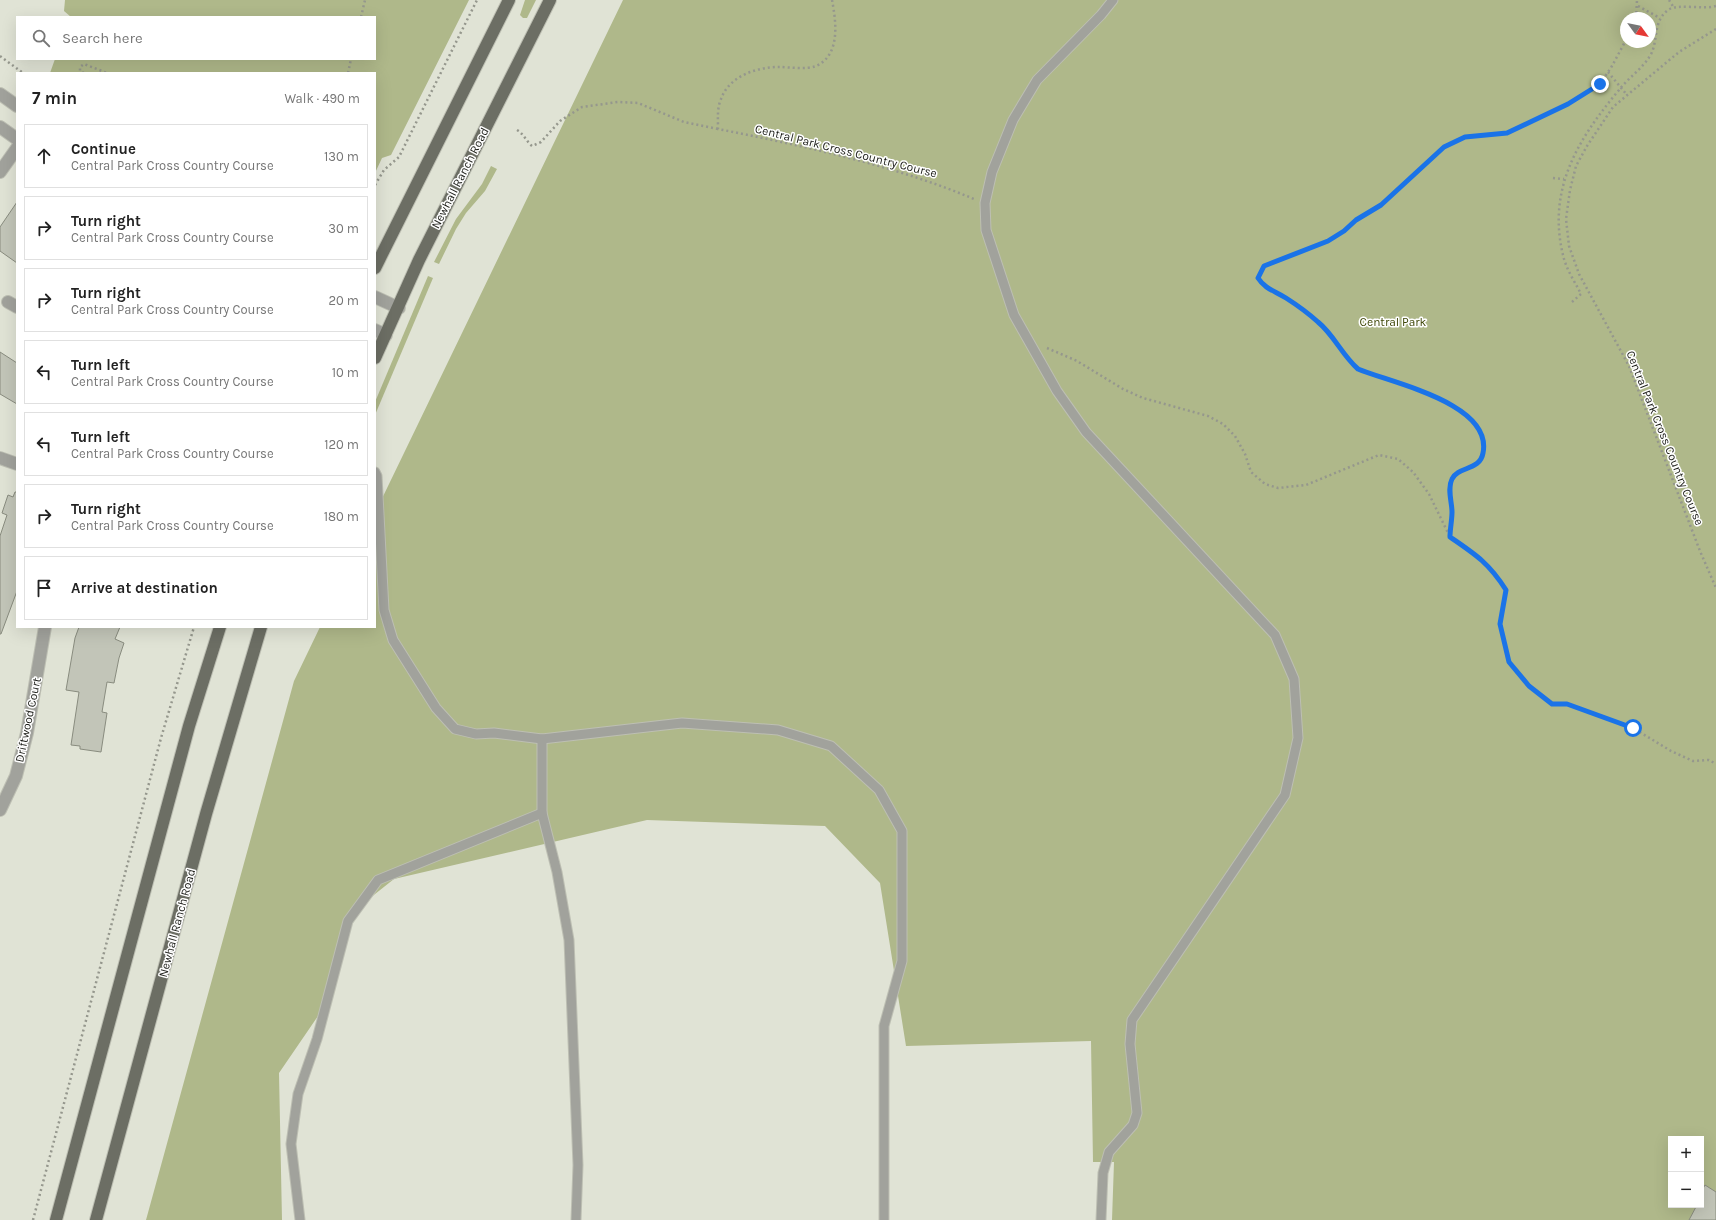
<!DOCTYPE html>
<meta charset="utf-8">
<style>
body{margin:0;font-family:Karla,sans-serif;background:#f2f2f2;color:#222}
.controls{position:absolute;right:12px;bottom:12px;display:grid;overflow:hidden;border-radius:0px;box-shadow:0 4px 16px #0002}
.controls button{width:36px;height:36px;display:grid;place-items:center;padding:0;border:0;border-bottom:1px solid #e0e0e0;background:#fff;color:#222;font:20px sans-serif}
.compass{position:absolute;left:1620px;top:12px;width:36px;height:36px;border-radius:50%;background:#fff;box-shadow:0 4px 16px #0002;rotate:123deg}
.stop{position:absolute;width:12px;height:12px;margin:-9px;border:3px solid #1a73e8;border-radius:50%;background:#fff}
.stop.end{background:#1a73e8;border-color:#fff;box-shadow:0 1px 4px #0008}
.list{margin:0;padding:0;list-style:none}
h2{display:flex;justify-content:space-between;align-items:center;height:52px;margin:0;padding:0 16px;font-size:17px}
h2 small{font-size:13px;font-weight:400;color:#767676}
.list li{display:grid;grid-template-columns:26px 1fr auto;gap:12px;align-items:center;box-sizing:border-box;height:64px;margin:0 8px 8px;padding:0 8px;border:1px solid #e0e0e0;border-radius:0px}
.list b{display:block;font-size:15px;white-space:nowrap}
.list p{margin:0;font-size:13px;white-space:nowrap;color:#767676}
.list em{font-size:13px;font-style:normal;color:#767676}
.icon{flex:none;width:22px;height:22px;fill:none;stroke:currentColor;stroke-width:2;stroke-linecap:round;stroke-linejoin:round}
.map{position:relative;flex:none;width:1716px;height:1220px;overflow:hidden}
.search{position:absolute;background:#fff;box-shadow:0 4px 16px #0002;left:16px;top:16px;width:360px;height:44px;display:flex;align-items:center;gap:10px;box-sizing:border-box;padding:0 14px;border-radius:0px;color:#767676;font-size:15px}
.panel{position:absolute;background:#fff;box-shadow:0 4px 16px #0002;left:16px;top:72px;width:360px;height:556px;border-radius:0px}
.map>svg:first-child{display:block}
.green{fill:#afb88a;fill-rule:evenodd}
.building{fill:#c2c5b8;stroke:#898c7f}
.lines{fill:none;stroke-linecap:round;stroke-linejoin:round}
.lane-casing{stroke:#bdbfb3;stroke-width:11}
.street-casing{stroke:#bdbfb3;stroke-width:14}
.primary-casing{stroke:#bdbfb3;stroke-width:14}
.path{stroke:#95978d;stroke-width:2.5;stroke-dasharray:2 3;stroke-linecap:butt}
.lane{stroke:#a1a29c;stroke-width:9}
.street{stroke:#a1a29c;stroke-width:12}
.primary{stroke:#6c6e64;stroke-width:12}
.route{stroke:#1a73e8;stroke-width:5}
.labels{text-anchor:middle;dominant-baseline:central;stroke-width:3;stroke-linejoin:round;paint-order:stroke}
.street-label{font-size:12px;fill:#1c1d18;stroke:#fff}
.park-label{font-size:12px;fill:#3d4505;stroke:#fff}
</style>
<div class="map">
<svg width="1716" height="1220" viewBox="0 0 1716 1220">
<rect width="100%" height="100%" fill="#e0e3d5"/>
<g class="green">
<polygon points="65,0 469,0 391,155 382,158 375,173 375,73 50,73 55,59 375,59 375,17 71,17 64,11"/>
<polygon points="525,0 536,0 527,18 523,18 520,15"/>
<path d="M623 0H1716V1220H1112L1114 1162H1093L1091 1041 906 1046 880 883 825 826 647 820 394 879 346 917 318 1016 279 1073 282 1220H146L294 681 320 627H375V513ZM1626 18H1650V42H1626ZM1671 1139H1701V1205H1671Z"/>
<polygon points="491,166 497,169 485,191 466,213 456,229 439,264 434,262 456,219 482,184"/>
<polygon points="428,276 433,278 375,415 375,402"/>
</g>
<g class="building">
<polygon points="17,202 17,263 0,251 0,227"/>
<polygon points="0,352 17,363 17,404 0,394"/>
<polygon points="15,492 17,492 17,591 1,634 0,634 0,536 7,515 2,513 8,495 13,497"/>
<polygon points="79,627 120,627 115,639 124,643 119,658 114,683 107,682 102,712 107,713 101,752 80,749 80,746 71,745 79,692 66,690 75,638"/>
<polygon points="1705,1185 1716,1192 1716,1220 1689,1220 1697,1205 1701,1205 1701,1192"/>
</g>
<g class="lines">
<g class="lane-casing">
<g id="lane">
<polyline points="375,472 377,476 384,610 393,640 436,708 455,729 476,734 494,733 542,739 682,723 778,730 831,746 879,790 902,831 902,961 884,1026 884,1220"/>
<polyline points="542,739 542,813 557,872 569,940 578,1165 576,1220"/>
<polyline points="300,1220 291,1144 298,1094 317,1039 348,921 378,880 542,813"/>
<polyline points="1101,1220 1103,1173 1109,1152 1133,1125 1137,1113 1130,1044 1132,1020 1285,795 1298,738 1294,679 1275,635 1086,432 1057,391 1014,315 986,230 985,203 992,172 1013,120 1037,80 1101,15 1113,0"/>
</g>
</g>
<g class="street-casing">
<g id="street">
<polyline points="0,94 17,106"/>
<polyline points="0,127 17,139"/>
<polyline points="0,172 17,148"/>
<polyline points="375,297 399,308"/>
<polyline points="8,302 17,307"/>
<polyline points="375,330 386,335"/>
<polyline points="0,458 17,464"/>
<polyline points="0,810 16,776 27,733 45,627"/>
</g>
</g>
<g class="primary-casing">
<g id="primary">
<polyline points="375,268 509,0"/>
<polyline points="375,358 419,260 550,0"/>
<polyline points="56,1220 189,726 220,627"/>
<polyline points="96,1220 206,814 261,627"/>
</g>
</g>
<g class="path">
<path d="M832 0C836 21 841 55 816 66 806 70 790 67 779 67 757 67 729 76 721 99 717 108 718 118 718 129 804 146 893 165 974 199"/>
<polyline points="1669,0 1674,8"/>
<polyline points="1638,6 1660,18"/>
<polyline points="361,17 365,0"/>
<polyline points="1636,18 1637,0"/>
<polyline points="1716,29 1679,52 1613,107 1587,146 1576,166 1570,190 1566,219 1569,246 1579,274 1629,366 1700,551 1716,588"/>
<polyline points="0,56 23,73"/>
<polyline points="1608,72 1627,95"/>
<polyline points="84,73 80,71 80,67 84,64 107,73"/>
<polyline points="348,73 351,59"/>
<path d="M517 130C524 134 526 141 532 146L541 142 560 121 582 107 618 102 638 103 684 122 718 129"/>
<polyline points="1553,178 1564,179"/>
<polyline points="375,185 384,170 399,157 477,0"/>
<path d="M1572 302 1581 294C1575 282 1566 269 1563 255 1547 189 1578 139 1619 90 1628 78 1642 69 1650 56 1659 41 1652 22 1668 10 1678 3 1703 10 1716 6"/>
<path d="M1047 348 1077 361 1123 389 1143 398 1208 416 1223 424 1235 436 1245 454 1251 472 1265 484 1278 488 1306 485 1379 455 1398 459 1413 472 1429 494 1450 537C1450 529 1452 520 1452 512 1452 502 1447 489 1452 479 1458 466 1480 471 1483 453 1493 403 1391 383 1358 369 1342 355 1334 335 1318 322 1308 313 1297 305 1286 298 1275 291 1265 289 1258 278L1264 266 1328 241 1344 231 1356 220 1381 205 1444 147 1465 137 1507 133 1568 104 1600 84 1612 66 1626 40"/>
<path d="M1450 537C1475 554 1489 563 1506 590L1500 624 1509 662 1529 686 1551 704H1567L1633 728 1671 751 1693 761 1709 760 1716 764"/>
<polyline points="33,1220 161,738 194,627"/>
</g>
<use href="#lane" class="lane"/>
<use href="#street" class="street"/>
<use href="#primary" class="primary"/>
</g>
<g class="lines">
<path class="route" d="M1600 84 1568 104 1507 133 1465 137 1444 147 1381 205 1356 220 1344 231 1328 241 1264 266 1258 278C1265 289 1275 291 1286 298 1297 305 1308 313 1318 322 1334 335 1342 355 1358 369 1391 383 1493 403 1483 453 1480 471 1458 466 1452 479 1447 489 1452 502 1452 512 1452 520 1450 529 1450 537 1475 554 1489 563 1506 590L1500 624 1509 662 1529 686 1552 704H1567L1633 728"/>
</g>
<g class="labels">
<g class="street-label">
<text transform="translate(846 151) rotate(14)">Central Park Cross Country Course</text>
<text transform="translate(460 178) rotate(-63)">Newhall Ranch Road</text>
<text transform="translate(1665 438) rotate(68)">Central Park Cross Country Course</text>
<text transform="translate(28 720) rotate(-78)">Driftwood Court</text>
<text transform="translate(177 923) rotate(-75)">Newhall Ranch Road</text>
</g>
<g class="park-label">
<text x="1393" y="322">Central Park</text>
</g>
</g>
</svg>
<div class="controls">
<button>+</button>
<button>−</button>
</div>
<svg class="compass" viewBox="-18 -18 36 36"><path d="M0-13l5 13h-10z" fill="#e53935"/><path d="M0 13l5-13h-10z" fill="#767676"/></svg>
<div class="stop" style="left:1633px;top:728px"></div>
<div class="stop end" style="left:1600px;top:84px"></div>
<div class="search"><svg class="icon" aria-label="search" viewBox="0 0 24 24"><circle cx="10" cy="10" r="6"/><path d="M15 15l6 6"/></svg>Search here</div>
<section class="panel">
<h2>7 min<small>Walk · 490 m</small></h2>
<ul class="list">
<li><svg class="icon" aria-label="ahead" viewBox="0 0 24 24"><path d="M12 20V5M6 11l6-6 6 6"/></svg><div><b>Continue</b><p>Central Park Cross Country Course</p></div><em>130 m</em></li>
<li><svg class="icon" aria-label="right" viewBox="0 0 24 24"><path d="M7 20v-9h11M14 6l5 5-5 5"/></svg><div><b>Turn right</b><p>Central Park Cross Country Course</p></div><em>30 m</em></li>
<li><svg class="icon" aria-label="right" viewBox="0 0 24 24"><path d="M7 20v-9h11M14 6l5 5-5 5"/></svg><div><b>Turn right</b><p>Central Park Cross Country Course</p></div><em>20 m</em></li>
<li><svg class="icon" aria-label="left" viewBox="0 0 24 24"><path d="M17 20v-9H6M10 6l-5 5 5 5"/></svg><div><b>Turn left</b><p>Central Park Cross Country Course</p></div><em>10 m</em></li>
<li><svg class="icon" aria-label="left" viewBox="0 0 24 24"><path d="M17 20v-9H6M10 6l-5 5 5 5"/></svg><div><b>Turn left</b><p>Central Park Cross Country Course</p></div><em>120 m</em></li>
<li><svg class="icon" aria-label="right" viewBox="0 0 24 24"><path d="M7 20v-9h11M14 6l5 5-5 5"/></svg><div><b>Turn right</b><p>Central Park Cross Country Course</p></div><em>180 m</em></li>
<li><svg class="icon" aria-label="arrive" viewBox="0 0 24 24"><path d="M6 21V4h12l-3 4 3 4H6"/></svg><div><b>Arrive at destination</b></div></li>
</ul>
</section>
</div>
